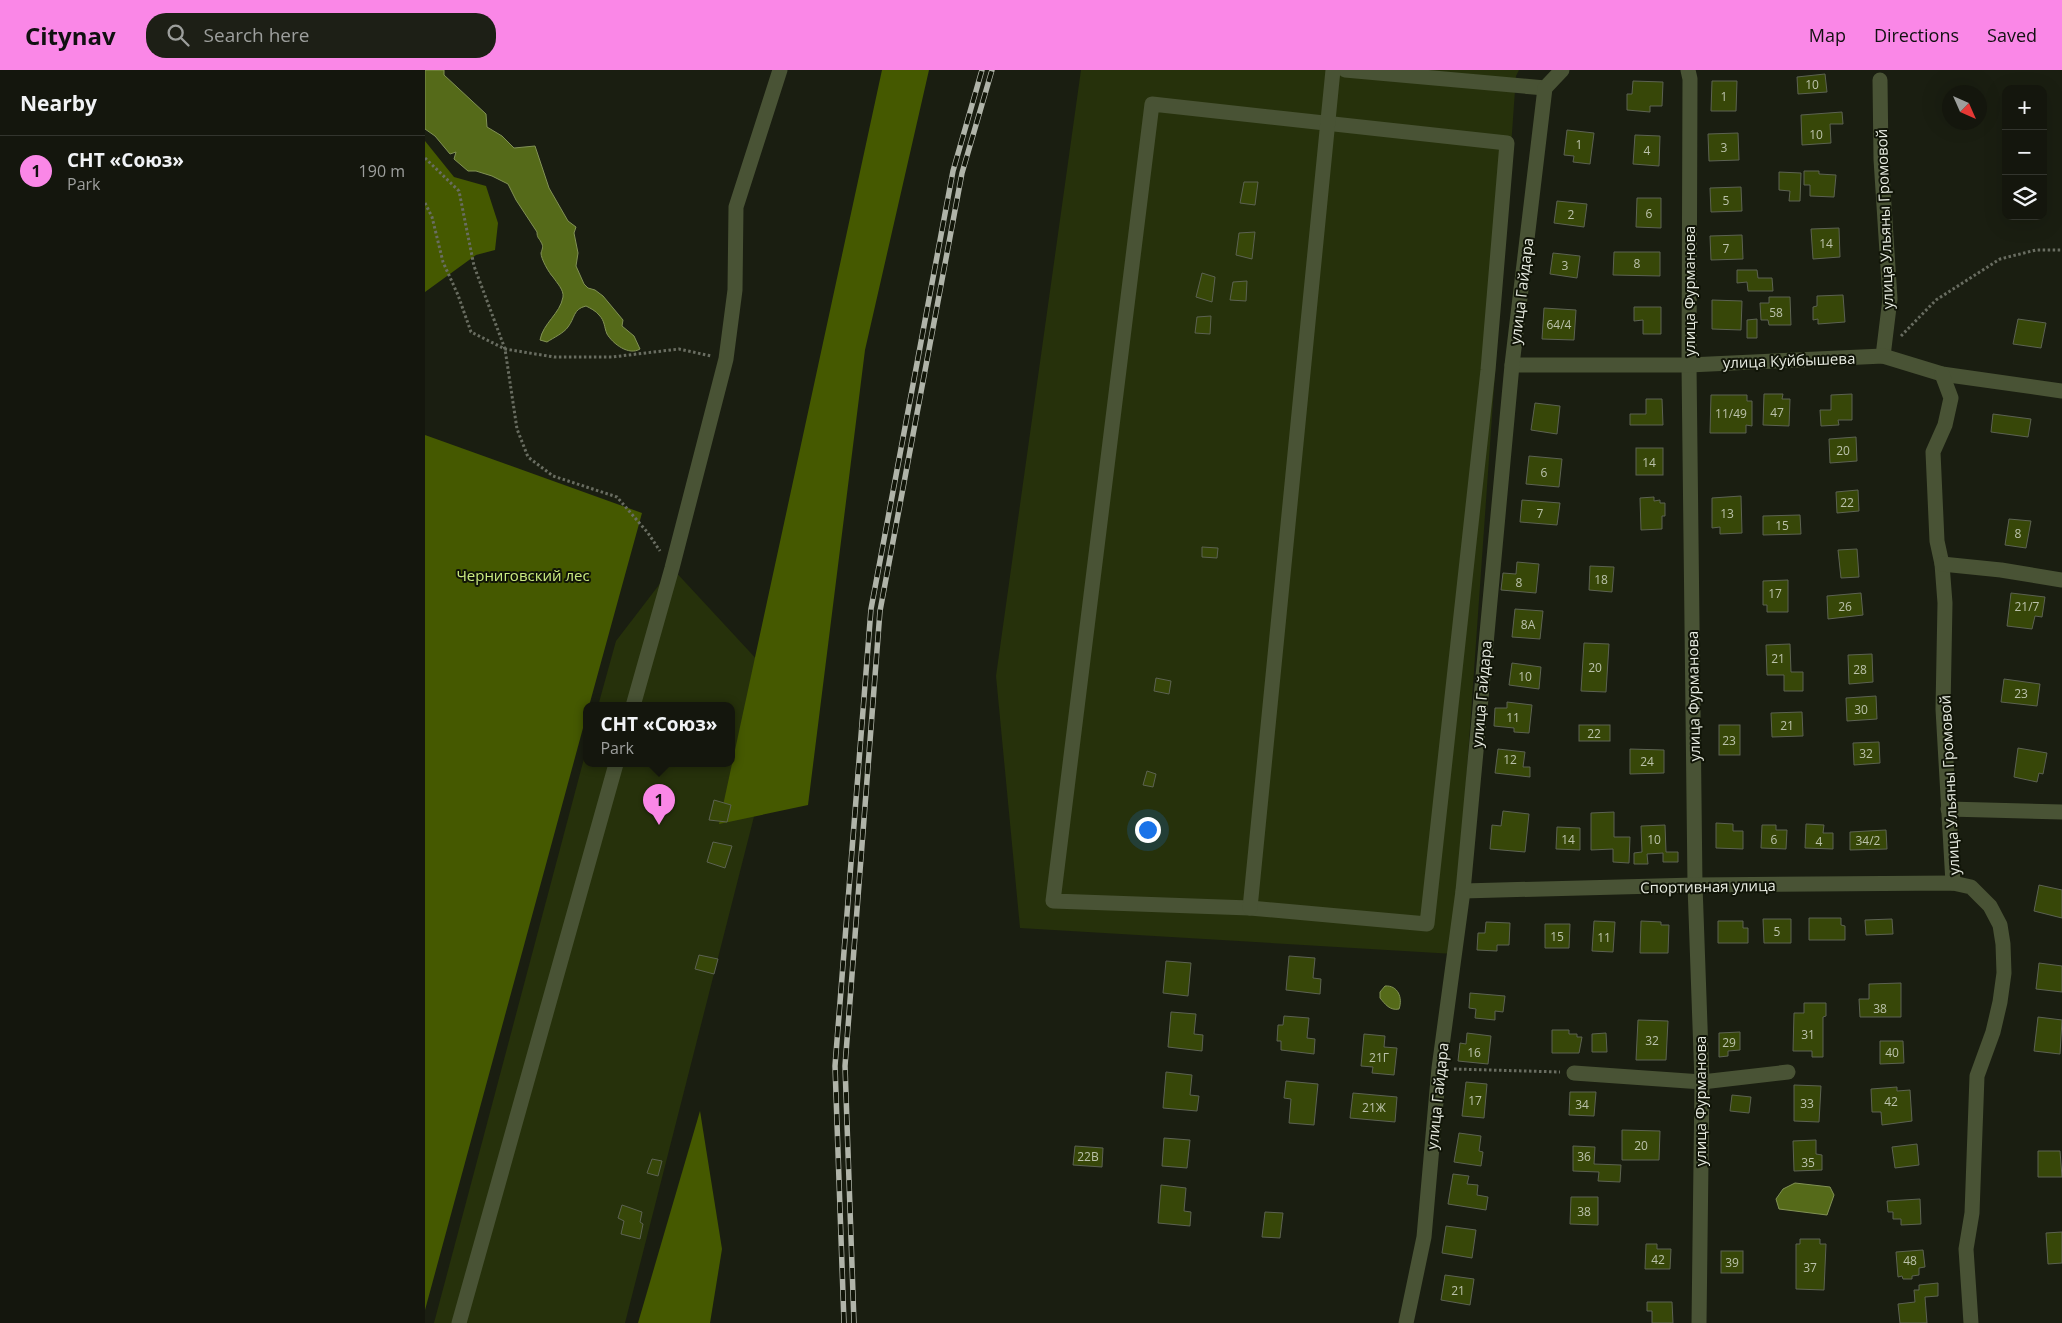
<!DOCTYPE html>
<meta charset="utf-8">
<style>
body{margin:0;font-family:"Open Sans",sans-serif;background:#1d1f16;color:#f1f3f6}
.controls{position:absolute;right:15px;top:15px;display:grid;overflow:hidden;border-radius:10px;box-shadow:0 5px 20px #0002}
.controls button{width:45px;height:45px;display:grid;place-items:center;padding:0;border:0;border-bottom:1px solid #33352e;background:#14160d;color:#f1f3f6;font:25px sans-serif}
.compass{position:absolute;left:1517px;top:15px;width:45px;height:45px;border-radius:50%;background:#14160d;box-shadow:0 5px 20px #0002;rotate:135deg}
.you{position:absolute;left:722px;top:759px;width:18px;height:18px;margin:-12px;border:4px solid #fff;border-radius:50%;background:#1a73e8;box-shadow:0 0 0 8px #1a73e833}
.badge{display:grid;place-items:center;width:32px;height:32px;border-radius:50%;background:#fa87e7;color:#111;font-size:16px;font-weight:700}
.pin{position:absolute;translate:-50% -41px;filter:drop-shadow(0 1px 2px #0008)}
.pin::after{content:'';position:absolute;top:26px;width:18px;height:15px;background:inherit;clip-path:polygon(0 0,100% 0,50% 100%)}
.popup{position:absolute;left:158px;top:632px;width:152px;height:65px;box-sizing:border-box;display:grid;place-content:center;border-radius:10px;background:#14160d;filter:drop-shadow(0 1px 4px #0005);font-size:16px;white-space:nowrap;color:#9d9f9d}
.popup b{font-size:19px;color:#f1f3f6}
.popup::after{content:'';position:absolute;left:50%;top:100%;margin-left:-10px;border:10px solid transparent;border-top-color:#14160d}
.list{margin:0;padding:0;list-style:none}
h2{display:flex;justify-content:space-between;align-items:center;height:65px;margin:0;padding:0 20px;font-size:21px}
h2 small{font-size:16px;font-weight:400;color:#9d9f9d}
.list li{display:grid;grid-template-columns:32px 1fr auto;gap:15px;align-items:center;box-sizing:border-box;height:70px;padding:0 20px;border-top:1px solid #33352e}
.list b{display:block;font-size:19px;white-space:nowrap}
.list p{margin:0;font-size:16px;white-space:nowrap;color:#9d9f9d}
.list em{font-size:16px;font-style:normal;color:#9d9f9d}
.icon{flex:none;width:28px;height:28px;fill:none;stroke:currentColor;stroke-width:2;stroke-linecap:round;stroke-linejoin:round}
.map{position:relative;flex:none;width:1637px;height:1253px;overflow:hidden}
header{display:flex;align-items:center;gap:30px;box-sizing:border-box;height:70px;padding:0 25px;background:#fa87e7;color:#111}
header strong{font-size:24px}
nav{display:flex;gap:28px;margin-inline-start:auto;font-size:18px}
.search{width:350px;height:45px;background:#1d1f16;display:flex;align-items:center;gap:12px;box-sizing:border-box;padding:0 18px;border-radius:20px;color:#9d9f9d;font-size:19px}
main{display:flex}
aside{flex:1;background:#14160d}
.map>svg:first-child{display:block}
.green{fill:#26310b}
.forest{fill:#455900}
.water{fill:#556a19;stroke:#819155}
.building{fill:#374708;stroke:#5c6252}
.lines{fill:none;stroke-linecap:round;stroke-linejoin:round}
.path{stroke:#696d61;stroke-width:3;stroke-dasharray:2.5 2.5;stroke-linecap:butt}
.minor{stroke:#495335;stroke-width:15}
.rail-casing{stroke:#b0b4a9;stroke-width:5.5}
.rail{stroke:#111508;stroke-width:4;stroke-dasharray:11;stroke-linecap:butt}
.labels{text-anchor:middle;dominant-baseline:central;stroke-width:4;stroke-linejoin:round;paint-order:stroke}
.number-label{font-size:12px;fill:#bbc2ab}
.street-label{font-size:15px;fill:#e7ebe1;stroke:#111508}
.park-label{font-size:15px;fill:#cbec82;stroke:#111508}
</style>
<header>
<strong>Citynav</strong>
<div class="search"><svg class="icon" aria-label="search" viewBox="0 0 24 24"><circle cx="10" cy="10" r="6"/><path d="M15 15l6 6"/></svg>Search here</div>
<nav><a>Map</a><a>Directions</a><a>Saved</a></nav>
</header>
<main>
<aside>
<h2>Nearby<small></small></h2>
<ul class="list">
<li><span class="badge">1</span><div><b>СНТ «Союз»</b><p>Park</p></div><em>190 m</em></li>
</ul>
</aside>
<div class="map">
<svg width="1637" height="1253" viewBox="0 0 1637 1253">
<rect width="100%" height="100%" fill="#1a1e11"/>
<g class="green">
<polygon points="656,0 1094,0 1091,6 1029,884 595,858 571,606"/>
<polygon points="247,498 361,621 200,1253 9,1253 161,681 162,694 306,694 306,636 173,636 191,571"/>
</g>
<g class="forest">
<polygon points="457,0 504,0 440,280 383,735 294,754"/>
<polygon points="0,71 29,107 61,116 73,153 70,180 51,185 0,222"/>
<polygon points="0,365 217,443 164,636 162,636 161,647 0,1240"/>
<polygon points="275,1041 297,1179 285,1253 213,1253"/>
</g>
<g class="water">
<path d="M0 0H19V5L61 44 62 57 77 66 89 78 110 76 124 118 143 151 151 157 149 163 153 183 151 196 159 214 163 218 170 220 178 226 198 250 197 256 209 266 215 279C204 286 188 274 182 264 179 257 180 251 174 245 171 241 165 238 161 236 148 239 150 248 143 257 139 263 128 268 122 272L115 270C118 253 135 244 138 227 139 220 132 213 128 207 124 203 116 189 116 183 117 179 119 177 116 172 114 168 112 168 112 162L91 130 83 114 67 106 51 101H43L29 89 31 82 25 84 10 66 0 59Z"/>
<path d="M960 916C973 915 978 928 974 939 965 941 960 934 955 928V922Z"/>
<polygon points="1370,1113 1405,1117 1409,1125 1402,1145 1354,1139 1351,1129 1358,1119"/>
</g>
<g class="building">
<polygon points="1400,4 1402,22 1373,24 1372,7"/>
<polygon points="1208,11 1238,12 1237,36 1225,36 1225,42 1202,40 1202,24 1207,24"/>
<polygon points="1287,11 1312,11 1311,41 1286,41"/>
<polygon points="1417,42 1418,54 1405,54 1406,73 1377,75 1376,45"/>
<polygon points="1142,60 1169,63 1165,94 1148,92 1149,86 1139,85"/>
<polygon points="1313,63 1314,90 1284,91 1283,64"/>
<polygon points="1210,65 1235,66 1234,96 1208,94"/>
<polygon points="1379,101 1394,101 1394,104 1411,105 1409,127 1385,126 1385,115 1379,115"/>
<polygon points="1354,102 1376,103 1375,131 1364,131 1365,121 1354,120"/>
<polygon points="819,112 833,112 830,135 815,133"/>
<polygon points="1316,117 1317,141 1286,142 1285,118"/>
<polygon points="1212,128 1236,128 1236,158 1211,157"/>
<polygon points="1132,131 1162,134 1159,157 1129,153"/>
<polygon points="1414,158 1415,187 1388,189 1386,159"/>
<polygon points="830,162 827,189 811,185 814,163"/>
<polygon points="1317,165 1318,189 1286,190 1285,166"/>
<polygon points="1189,182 1235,182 1235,206 1188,205"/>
<polygon points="1128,183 1155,186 1152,208 1125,204"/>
<polygon points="1312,200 1332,200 1333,208 1347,208 1348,221 1323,221 1322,212 1312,213"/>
<polygon points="777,203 790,207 787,232 771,227"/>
<polygon points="822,211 821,231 805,230 808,212"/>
<polygon points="1418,225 1420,252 1393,254 1393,249 1388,250 1388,237 1392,236 1392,226"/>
<polygon points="1344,227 1365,227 1366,255 1344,255 1343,250 1336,250 1335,233 1344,233"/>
<polygon points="1287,230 1317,231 1316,260 1287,259"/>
<polygon points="1209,237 1236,237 1236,264 1218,264 1218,250 1209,251"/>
<polygon points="1119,238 1151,240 1149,270 1117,269"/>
<polygon points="786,246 785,264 770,263 772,247"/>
<polygon points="1332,249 1332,268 1322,268 1322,250"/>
<polygon points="1593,249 1621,253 1616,278 1588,274"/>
<polygon points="1339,324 1358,324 1357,329 1365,329 1364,356 1338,355"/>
<polygon points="1427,324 1427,350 1413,350 1414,355 1396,356 1395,340 1406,340 1406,325"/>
<polygon points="1286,325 1322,325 1322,331 1327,331 1327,356 1321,355 1321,363 1285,363"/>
<polygon points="1221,329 1237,329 1238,355 1205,355 1205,344 1221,344"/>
<polygon points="1110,333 1135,336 1132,364 1106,360"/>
<polygon points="1568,344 1606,349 1603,367 1566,362"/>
<polygon points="1431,367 1432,391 1405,393 1404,369"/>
<rect x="1211" y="378" width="27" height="27"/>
<polygon points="1104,386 1137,389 1134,417 1101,414"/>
<polygon points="1433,420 1434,441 1412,443 1411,422"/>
<polygon points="1316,426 1317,463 1295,464 1295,457 1287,458 1287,428"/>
<polygon points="1229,427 1229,431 1235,430 1235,433 1240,433 1240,446 1237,446 1237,459 1216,460 1215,428"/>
<polygon points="1097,430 1135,433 1132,455 1095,452"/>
<polygon points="1375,445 1376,464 1338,465 1338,446"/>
<polygon points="1584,449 1606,451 1601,478 1580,475"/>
<polygon points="777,477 793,478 792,488 777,487"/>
<polygon points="1432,479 1434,507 1416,508 1413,480"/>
<polygon points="1092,492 1114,494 1111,523 1076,520 1078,503 1091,504"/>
<polygon points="1165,496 1189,497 1187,522 1164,520"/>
<polygon points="1363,510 1363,542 1342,542 1342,535 1338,535 1338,511"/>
<polygon points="1436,523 1438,545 1403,549 1402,526"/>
<polygon points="1586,523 1620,527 1617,547 1610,546 1607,559 1582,556"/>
<polygon points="1090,539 1118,541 1115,569 1087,567"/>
<polygon points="1159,573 1184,574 1181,622 1156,621"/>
<polygon points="1365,574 1366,602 1378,602 1378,621 1359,621 1359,605 1342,605 1341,575"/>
<polygon points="1447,584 1448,612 1424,614 1423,585"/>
<polygon points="1087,593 1116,597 1114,619 1084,615"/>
<polygon points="731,608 746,611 744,624 729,621"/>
<polygon points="1579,609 1615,614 1612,636 1576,632"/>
<polygon points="1451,626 1452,649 1422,651 1421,628"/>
<polygon points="1082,632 1107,635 1104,663 1089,662 1089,658 1069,656 1070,638 1082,638"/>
<polygon points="1377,642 1378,666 1347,667 1346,643"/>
<rect x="1154" y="655" width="31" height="16"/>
<rect x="1294" y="655" width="21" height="30"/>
<polygon points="1454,672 1455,693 1429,695 1428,673"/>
<polygon points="1593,678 1622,683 1618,704 1614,703 1612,712 1589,707"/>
<polygon points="1073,679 1100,682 1098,697 1105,697 1105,707 1070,703"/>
<polygon points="1205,679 1239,680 1239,703 1205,704"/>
<polygon points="722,701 731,704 728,717 718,715"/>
<polygon points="289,730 306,735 302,752 284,750"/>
<polygon points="1078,741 1104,744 1100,782 1065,779 1067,755 1076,756"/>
<polygon points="1189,742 1189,767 1205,767 1204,793 1188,792 1188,779 1166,780 1166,743"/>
<polygon points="1291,753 1308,754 1308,761 1318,761 1318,779 1291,778"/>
<polygon points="1381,754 1399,755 1398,763 1408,763 1408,779 1380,778"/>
<polygon points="1240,755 1241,782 1253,782 1253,792 1238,792 1238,783 1222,784 1223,794 1209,794 1209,783 1217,782 1216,756"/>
<polygon points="1337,755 1351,755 1351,760 1362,760 1361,779 1336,778"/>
<polygon points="1132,757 1155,758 1155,780 1131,779"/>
<polygon points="1461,760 1462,779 1425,780 1425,762"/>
<polygon points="288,772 307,776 300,798 282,792"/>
<polygon points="1614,815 1637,820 1637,848 1609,841"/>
<polygon points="1384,848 1416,848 1416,855 1420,856 1420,870 1384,870"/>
<polygon points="1338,849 1366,849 1366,873 1339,873"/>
<polygon points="1467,849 1468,864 1441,865 1440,850"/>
<polygon points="1169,851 1190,852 1188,882 1167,881"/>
<polygon points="1216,851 1236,852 1236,855 1244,855 1243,883 1215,883"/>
<polygon points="1293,851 1318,851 1318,858 1323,858 1323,873 1293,873"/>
<polygon points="1061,852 1085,853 1084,875 1072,875 1072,881 1052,880 1053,863 1060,863"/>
<polygon points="1120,854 1145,854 1144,878 1120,878"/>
<polygon points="274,885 293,889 289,904 270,899"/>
<polygon points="864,886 890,888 888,908 896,909 895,924 861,920"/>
<polygon points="741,891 766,893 763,926 738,923"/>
<polygon points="1614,893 1637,896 1637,922 1611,919"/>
<polygon points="1476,913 1476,947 1435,947 1434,929 1444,929 1444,914"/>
<polygon points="1045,923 1080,926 1078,942 1070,941 1070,950 1050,948 1051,939 1044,938"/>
<polygon points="1379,933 1401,933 1401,946 1398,947 1398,987 1387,987 1387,981 1368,981 1369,943 1379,943"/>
<polygon points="746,942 771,944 769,964 778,965 777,981 743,977"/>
<polygon points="859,946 884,948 882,968 890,969 889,984 856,980 856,971 852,971 853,955 858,955"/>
<polygon points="1613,947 1637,950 1635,984 1609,981"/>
<polygon points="1213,950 1243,951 1241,990 1211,990"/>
<polygon points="1127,960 1144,960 1144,964 1152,964 1152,967 1157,967 1154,983 1127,983"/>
<polygon points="1315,962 1315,980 1303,981 1303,986 1294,987 1294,963"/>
<polygon points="1042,963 1066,966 1063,994 1033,991 1035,973 1041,974"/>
<polygon points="1181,963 1182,982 1167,982 1167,964"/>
<polygon points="939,964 960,966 959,977 972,978 969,1005 947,1003 948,997 936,996"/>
<polygon points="1455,971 1478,971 1479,993 1455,994"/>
<polygon points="741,1002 767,1005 765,1025 774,1026 772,1041 738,1038"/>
<polygon points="861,1011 893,1014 889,1055 864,1053 866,1029 859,1028"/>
<polygon points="1041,1012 1062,1014 1059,1048 1037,1046"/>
<polygon points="1369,1015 1396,1016 1394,1052 1369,1051"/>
<polygon points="1472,1017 1472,1021 1485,1020 1487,1051 1457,1055 1456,1042 1447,1042 1446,1019"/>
<polygon points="1145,1022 1171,1022 1169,1046 1144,1045"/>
<polygon points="928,1023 972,1027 970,1052 925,1048"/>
<polygon points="1307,1025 1326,1027 1324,1043 1305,1041"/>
<polygon points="1197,1060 1235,1061 1234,1090 1197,1090"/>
<polygon points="1034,1063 1056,1066 1054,1081 1058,1082 1056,1096 1029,1092"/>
<polygon points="739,1068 765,1070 762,1098 737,1096"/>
<polygon points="1391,1070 1391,1084 1397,1085 1397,1100 1369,1101 1368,1071"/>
<polygon points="1492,1074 1494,1095 1470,1098 1467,1077"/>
<polygon points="650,1076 678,1078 677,1097 648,1095"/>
<polygon points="1148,1076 1170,1077 1169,1094 1196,1095 1195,1112 1173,1111 1174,1102 1148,1101"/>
<polygon points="1613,1081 1635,1081 1637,1107 1613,1107"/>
<polygon points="227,1089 237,1091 233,1106 222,1103"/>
<polygon points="1028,1104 1044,1106 1042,1114 1053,1115 1052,1125 1063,1127 1061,1140 1023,1134"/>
<polygon points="736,1115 761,1118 759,1141 766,1142 765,1156 733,1153"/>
<polygon points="1146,1127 1173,1127 1173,1155 1145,1154"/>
<polygon points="1495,1129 1496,1154 1476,1155 1476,1149 1468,1149 1468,1142 1463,1142 1462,1131"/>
<polygon points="197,1135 217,1142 215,1152 218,1154 215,1169 196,1164 199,1151 193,1148"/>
<polygon points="840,1142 858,1143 855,1168 837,1167"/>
<polygon points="1021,1156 1051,1160 1047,1188 1017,1183"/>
<polygon points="1637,1162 1637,1193 1623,1194 1621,1163"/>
<polygon points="1375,1169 1395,1169 1395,1174 1401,1174 1399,1220 1371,1219 1371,1174 1375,1174"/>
<polygon points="1221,1174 1232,1174 1232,1179 1246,1179 1245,1199 1220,1199"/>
<polygon points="1498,1180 1500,1197 1494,1198 1494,1205 1487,1206 1487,1209 1478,1209 1477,1206 1473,1207 1471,1182"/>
<rect x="1296" y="1181" width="22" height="22"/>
<polygon points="1020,1205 1049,1209 1045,1235 1016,1230"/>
<polygon points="1513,1213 1513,1226 1500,1227 1502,1253 1475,1253 1473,1234 1490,1232 1489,1220 1494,1220 1494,1215"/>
<polygon points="1222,1232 1247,1232 1248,1253 1227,1253 1227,1241 1222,1241"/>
</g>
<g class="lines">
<g class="path">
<polyline points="0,88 34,121 49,196 80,279 92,359 103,387 128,406 192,427 223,463 235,481"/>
<polyline points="0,133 7,147 18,192 33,225 46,262 80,279 129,287 187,287 254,279 286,286"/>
<polyline points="1476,266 1511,230 1575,189 1611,180 1637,180"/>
<polyline points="1029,999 1135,1002"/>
</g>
<g class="minor">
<polyline points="920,0 1120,18"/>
<polyline points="1263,0 1265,9 1264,295 1270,815 1277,1012 1274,1253"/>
<polyline points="1455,10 1456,89 1465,229 1458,286"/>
<polygon points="727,34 1082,73 1063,300 1002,854 825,838 628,831"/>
<polyline points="1087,295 1264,295 1458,286 1517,304 1637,321"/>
<polyline points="1517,304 1526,328 1520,355 1508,382 1512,471 1517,494 1520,533 1518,639 1528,813"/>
<polyline points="1517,494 1576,500 1637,510"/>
<polyline points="208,636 247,498 301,289 310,220 311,137 355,0"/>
<polyline points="1523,739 1637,742"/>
<polyline points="1038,821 1270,815 1528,813 1546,817 1565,836 1575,855 1578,874 1579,903 1575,932 1568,962 1552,1006 1547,1143 1541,1179 1546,1253"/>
<polyline points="825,838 908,0"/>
<polyline points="1149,1003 1277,1012 1363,1002"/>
<polyline points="34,1253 191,694"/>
<polyline points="981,1253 999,1167 1014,998 1038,821 1087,295 1120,18 1137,0"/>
</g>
<g class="rail-casing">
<g id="rail">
<polyline points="419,1253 410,996 446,539 528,101 557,0"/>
<polyline points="429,1253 420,996 455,541 537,103 567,0"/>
</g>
</g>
<use href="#rail" class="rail"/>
</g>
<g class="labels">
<g class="number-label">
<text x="1387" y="14">10</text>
<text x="1299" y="26">1</text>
<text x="1391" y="64">10</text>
<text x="1154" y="74">1</text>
<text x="1299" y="77">3</text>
<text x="1222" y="80">4</text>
<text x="1301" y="130">5</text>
<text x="1224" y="143">6</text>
<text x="1146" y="144">2</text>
<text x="1401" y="173">14</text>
<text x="1301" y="178">7</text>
<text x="1212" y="193">8</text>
<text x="1140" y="195">3</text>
<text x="1351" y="242">58</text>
<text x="1134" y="254">64/4</text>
<text x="1352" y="342">47</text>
<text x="1306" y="343">11/49</text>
<text x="1418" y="380">20</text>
<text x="1224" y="392">14</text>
<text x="1119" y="402">6</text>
<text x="1422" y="432">22</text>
<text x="1115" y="443">7</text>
<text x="1302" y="443">13</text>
<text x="1357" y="455">15</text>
<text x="1593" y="463">8</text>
<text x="1176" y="509">18</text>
<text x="1094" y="512">8</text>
<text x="1350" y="523">17</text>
<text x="1420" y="536">26</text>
<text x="1602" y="536">21/7</text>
<text x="1103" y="554">8А</text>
<text x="1353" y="588">21</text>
<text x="1170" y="597">20</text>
<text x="1435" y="599">28</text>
<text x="1100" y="606">10</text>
<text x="1596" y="623">23</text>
<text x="1436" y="639">30</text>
<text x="1088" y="647">11</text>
<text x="1362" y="655">21</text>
<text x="1169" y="663">22</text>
<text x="1304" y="670">23</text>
<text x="1441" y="683">32</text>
<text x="1085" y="689">12</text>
<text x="1222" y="691">24</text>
<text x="1143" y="769">14</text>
<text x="1229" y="769">10</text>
<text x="1349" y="769">6</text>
<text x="1443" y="770">34/2</text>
<text x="1394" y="771">4</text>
<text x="1352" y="861">5</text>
<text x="1132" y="866">15</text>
<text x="1179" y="867">11</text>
<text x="1455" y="938">38</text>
<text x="1383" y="964">31</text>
<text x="1227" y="970">32</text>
<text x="1304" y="972">29</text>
<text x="1049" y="982">16</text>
<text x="1467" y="982">40</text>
<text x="954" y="987">21Г</text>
<text x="1050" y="1030">17</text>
<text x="1466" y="1031">42</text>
<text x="1382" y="1033">33</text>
<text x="1157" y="1034">34</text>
<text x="949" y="1037">21Ж</text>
<text x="1216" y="1075">20</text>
<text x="663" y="1086">22В</text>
<text x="1159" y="1086">36</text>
<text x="1383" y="1092">35</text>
<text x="1159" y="1141">38</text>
<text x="1233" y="1189">42</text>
<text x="1485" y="1190">48</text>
<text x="1307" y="1192">39</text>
<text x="1385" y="1197">37</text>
<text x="1033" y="1220">21</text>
</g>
<g class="street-label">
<text transform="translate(1459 149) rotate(-92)">улица Ульяны Громовой</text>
<text transform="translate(1096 221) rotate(-83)">улица Гайдара</text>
<text transform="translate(1264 221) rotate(-90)">улица Фурманова</text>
<text transform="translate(1364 290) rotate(-2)">улица Куйбышева</text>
<text transform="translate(1056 624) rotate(-85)">улица Гайдара</text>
<text transform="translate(1268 626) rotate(-91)">улица Фурманова</text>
<text transform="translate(1524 715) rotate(-93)">улица Ульяны Громовой</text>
<text transform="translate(1283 816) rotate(-1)">Спортивная улица</text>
<text transform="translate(1012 1026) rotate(-84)">улица Гайдара</text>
<text transform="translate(1275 1031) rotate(-90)">улица Фурманова</text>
</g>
<g class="park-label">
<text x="98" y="505">Черниговский лес</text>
</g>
</g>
</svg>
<div class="controls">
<button>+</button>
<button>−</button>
<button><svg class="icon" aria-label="layers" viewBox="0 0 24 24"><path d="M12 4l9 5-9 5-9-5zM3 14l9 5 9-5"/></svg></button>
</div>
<svg class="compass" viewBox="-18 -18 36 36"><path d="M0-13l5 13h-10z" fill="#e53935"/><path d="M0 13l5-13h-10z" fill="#9d9f9d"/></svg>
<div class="you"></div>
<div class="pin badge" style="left:234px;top:755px">1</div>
<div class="popup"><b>СНТ «Союз»</b>Park</div>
</div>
</main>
